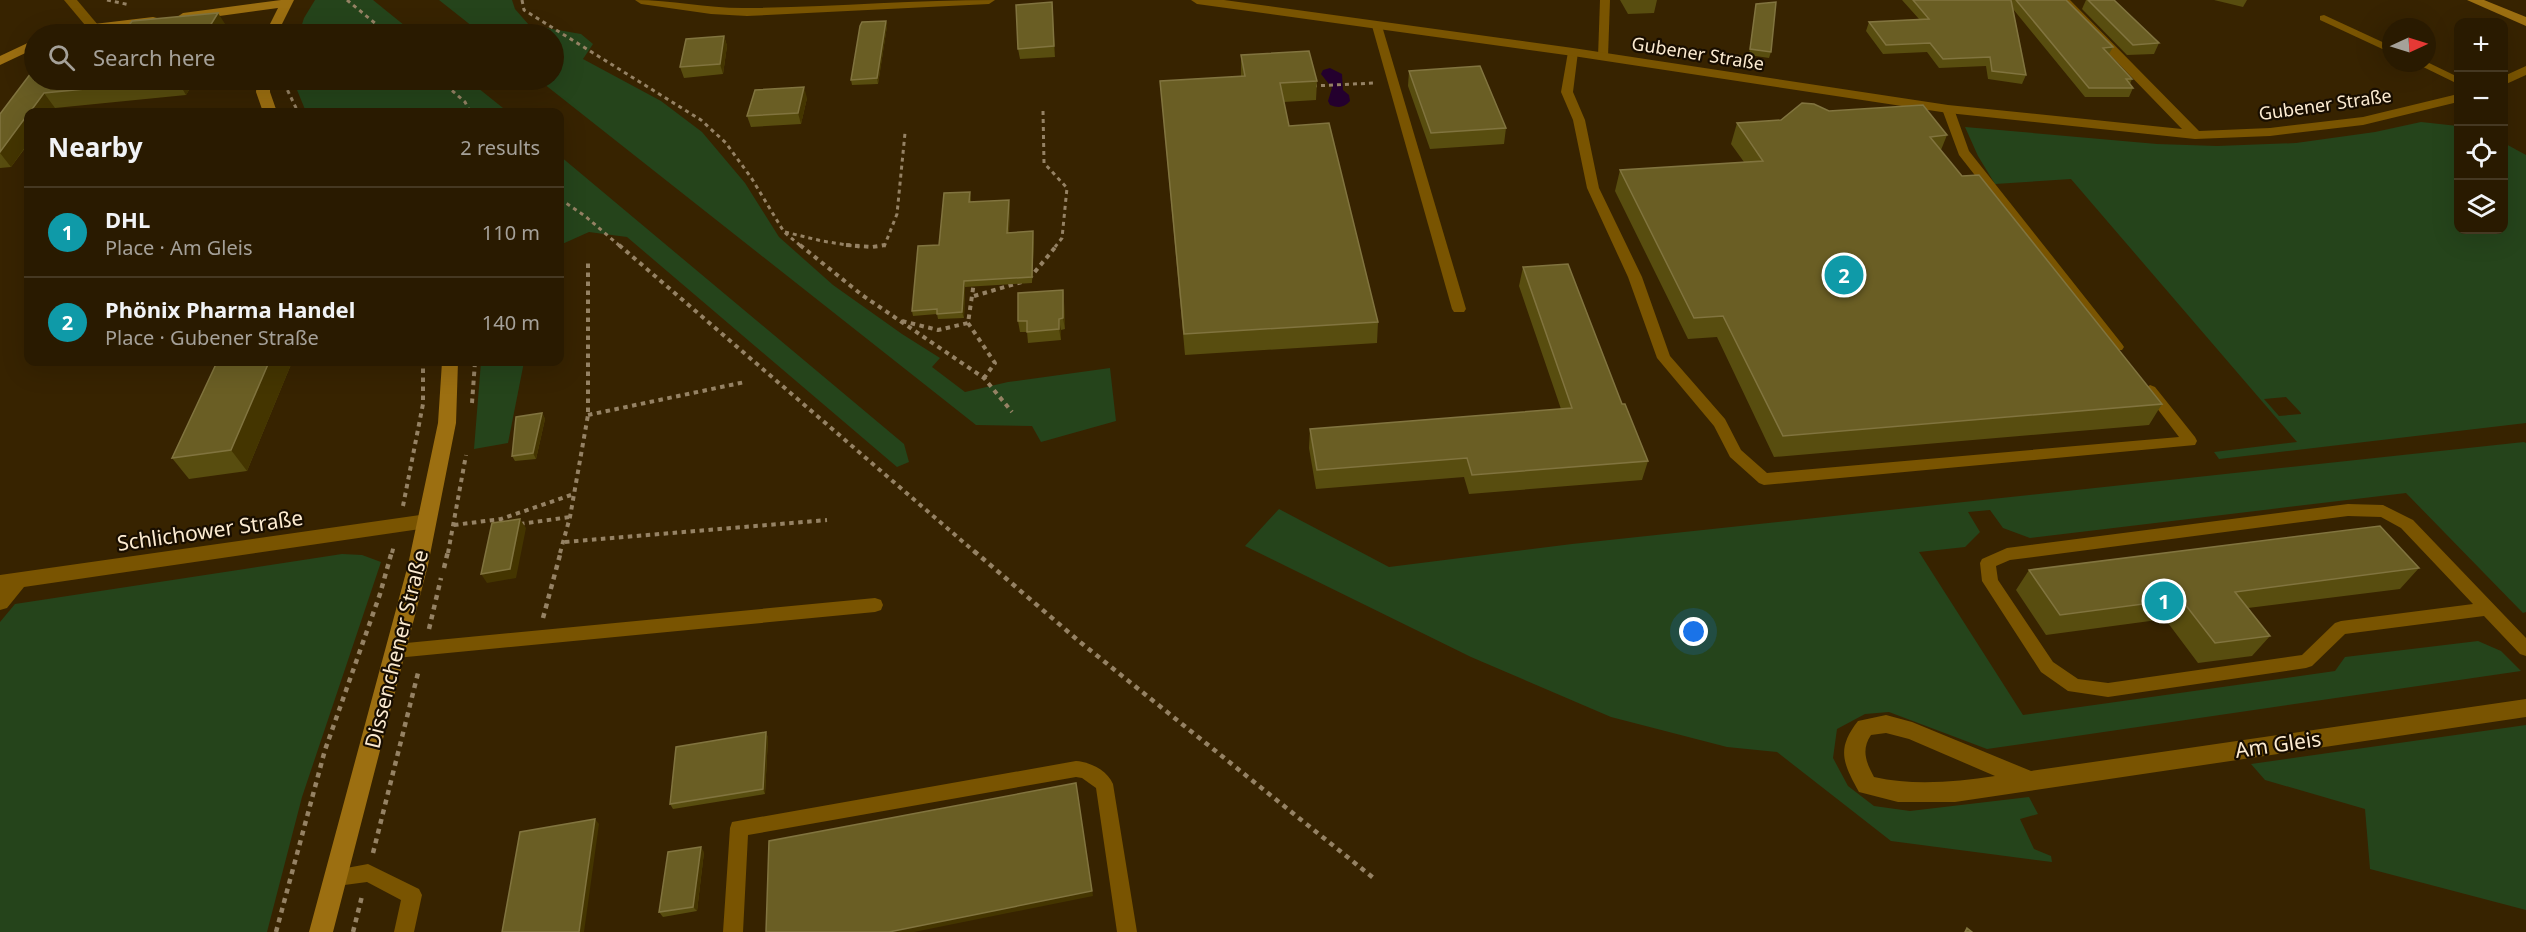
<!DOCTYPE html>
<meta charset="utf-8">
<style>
body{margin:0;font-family:"Noto Sans",sans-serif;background:#35270f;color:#f1f3f6}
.controls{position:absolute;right:18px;top:18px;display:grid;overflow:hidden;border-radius:12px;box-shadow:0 6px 24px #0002}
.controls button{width:54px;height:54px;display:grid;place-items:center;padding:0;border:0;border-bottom:2px solid #453822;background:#291a00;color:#f1f3f6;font:30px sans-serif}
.compass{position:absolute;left:2382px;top:18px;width:54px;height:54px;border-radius:50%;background:#291a00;box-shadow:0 6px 24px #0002;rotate:86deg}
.you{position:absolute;left:1694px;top:632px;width:21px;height:21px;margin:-15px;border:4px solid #fff;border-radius:50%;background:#1a73e8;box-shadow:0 0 0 9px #1a73e833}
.badge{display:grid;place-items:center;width:39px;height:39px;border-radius:50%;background:#8db9fc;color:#fff;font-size:20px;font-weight:700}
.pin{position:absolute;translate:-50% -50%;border:3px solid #fff;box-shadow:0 2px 6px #0006}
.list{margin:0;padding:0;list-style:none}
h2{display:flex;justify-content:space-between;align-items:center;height:78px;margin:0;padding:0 24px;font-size:26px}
h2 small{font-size:20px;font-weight:400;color:#a5a199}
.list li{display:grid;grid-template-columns:39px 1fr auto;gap:18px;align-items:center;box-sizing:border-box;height:90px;padding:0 24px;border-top:2px solid #453822}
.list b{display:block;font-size:22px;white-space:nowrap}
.list p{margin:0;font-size:20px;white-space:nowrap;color:#a5a199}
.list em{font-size:20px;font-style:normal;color:#a5a199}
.icon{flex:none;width:33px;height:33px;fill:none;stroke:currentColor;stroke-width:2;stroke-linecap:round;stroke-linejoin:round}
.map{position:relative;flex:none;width:2526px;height:932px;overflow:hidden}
.search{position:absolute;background:#291a00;box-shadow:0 6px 24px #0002;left:24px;top:24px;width:540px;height:66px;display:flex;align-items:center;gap:15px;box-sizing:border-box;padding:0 21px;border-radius:33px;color:#a5a199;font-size:22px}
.panel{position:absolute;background:#291a00;box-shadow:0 6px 24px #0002;left:24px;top:108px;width:540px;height:258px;border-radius:12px}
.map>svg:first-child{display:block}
.green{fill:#25441b;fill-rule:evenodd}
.water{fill:#24002e}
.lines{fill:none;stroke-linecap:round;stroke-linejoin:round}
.path-far2{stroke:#958264;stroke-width:3;stroke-dasharray:4 4;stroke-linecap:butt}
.path-far1{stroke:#958264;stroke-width:4;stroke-dasharray:4.5 4.5;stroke-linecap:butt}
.path{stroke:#958264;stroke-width:4.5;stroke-dasharray:5 5;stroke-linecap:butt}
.lane{fill:#795401;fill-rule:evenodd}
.street{fill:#795401;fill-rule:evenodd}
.secondary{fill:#9c6f11;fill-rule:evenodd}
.wall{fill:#584d0f}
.shaded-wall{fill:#443500}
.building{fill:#6a5e24;stroke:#81743f;stroke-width:1.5}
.labels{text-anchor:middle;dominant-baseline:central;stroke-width:4.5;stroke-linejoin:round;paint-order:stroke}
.far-street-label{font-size:18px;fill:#fcebd1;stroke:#190e00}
.street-label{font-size:21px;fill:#fcebd1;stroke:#190e00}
</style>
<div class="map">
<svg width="2526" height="932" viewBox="0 0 2526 932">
<rect width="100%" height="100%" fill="#372300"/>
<g class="green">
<polygon points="315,0 373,0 415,34 299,34 304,18"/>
<polygon points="439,0 512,0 515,9 529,25 581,34 593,44 583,59 661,101 702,132 745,183 779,237 833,285 902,334 940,358 932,367 965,392 1008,382 1110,368 1116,421 1041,442 1032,426 976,425 539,80 554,80 554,34 482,34"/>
<polygon points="293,80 468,80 508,112 306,112"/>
<path d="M2421 122 2458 126V230H2504V143L2526 155V423L2219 459 2214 452 2297 442 2071 179 1995 184 1978 156 1965 127 2157 144 2217 146 2296 143 2375 132ZM2286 397 2301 413V414L2279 416 2264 399Z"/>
<polygon points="560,156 904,444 909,462 897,467 627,237 589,232 560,245"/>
<polygon points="481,362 524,362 508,443 474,449"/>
<polygon points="2524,442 2526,443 2526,612 2523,613 2406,493 2030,538 2003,528 1990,510 1968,512 1980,532 1965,547 1919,552 2023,715 2335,671 2345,657 2478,641 2501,651 2521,671 1987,749 1889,712 1865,714 1837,729 1833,758 1848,786 1874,806 1910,811 2029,797 2038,814 2020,819 2034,849 2051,856 2052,862 1891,841 1777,752 1727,747 1611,717 1471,657 1245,546 1279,509 1389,567 1572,544"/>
<polygon points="342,554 362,555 381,562 302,797 267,932 0,932 0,622 15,604"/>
<polygon points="2526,725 2526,910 2370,869 2365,809 2265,780 2251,764"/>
</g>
<path class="water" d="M1330 68 1342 74 1343 90 1349 95 1350 101C1344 108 1338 108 1330 105L1328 101 1332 88 1321 74 1323 70Z"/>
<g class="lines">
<g class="path-far2">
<polyline points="107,0 130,5"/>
<polyline points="347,0 388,34"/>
<polyline points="522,0 524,10 701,120 726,143 752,179 784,232 802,247"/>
<polyline points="440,80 465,102 470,112"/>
<polyline points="284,83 298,112"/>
<polyline points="1313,86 1374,83"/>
<polyline points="1043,111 1044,163 1067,188 1062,238 1055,247"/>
<polyline points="560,199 585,216 621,247"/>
<polyline points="785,232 822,241 860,247"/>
<polyline points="884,247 897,214 905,133"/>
</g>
<g class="path-far1">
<polyline points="619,245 976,553"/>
<polyline points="800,245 862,295 984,378 1012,412"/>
<polyline points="846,245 872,247 885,245"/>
<polyline points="1029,279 1057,245"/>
<polyline points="974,296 1022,282"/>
<polyline points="902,321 938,330 968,323 974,282"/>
<polyline points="968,323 995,363 984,378"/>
<polyline points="472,403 475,362"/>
<polyline points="588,415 745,382"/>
<polyline points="403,506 423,404 423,362"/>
<polyline points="520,524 570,517"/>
<polyline points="454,525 501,519 574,494"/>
<polyline points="565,542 827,520"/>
<polyline points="392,553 394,545"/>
<polyline points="448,553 466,455"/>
<polyline points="560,553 570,517 588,415 588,261"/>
</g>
<g class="path">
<polyline points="974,551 1080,642 1376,880"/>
<polyline points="444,568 448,551"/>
<polyline points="543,618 561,551"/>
<polyline points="429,629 441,578"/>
<polyline points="373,853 419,669"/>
<polyline points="276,932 325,750 380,594 392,551"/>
<polyline points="353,932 362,896"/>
</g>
<g class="lane">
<polygon points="1600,0 1610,0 1608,57 1603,60 1598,57"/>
<polygon points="2324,15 2391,46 2391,53 2320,20 2320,16"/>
<polygon points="1377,23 1382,26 1466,309 1464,312 1454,312 1452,309 1372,26"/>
<polygon points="1573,49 1578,52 1573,92 1585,120 1599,188 1642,277 1670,356 1725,419 1741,450 1767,473 2179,437 2143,390 2150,385 2155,387 2195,437 2197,441 2195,445 1764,485 1759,483 1730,457 1714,426 1657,358 1628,277 1587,188 1573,120 1561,92 1568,52"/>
<polygon points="2427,62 2458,77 2458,84 2415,63"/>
<polygon points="1948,106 1954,109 1969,151 2122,344 2124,347 2122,350 2112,350 1959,155 1942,109"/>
<path d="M2348 504 2383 505 2413 520 2526 638V656L2520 654 2484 616 2345 634 2312 666 2306 668 2108 697 2068 691 2041 672 1982 581 1980 563 1982 559 2007 548ZM2348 516 2381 517 2401 528 2473 604 2341 621 2335 623 2302 655 2108 683 2078 679 2053 662 1998 580 1996 566 2010 560Z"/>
<polygon points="875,598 881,600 883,605 881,610 875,612 396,658 390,656 388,651 390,646 396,644"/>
<path d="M1076 761C1090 762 1107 770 1113 784L1137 932H1117L1096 788 1082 778 1076 777 748 835 743 932H723L730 828 732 822Z"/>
<polygon points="368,864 419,889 422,895 414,932 394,932 401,900 367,882 337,886 330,883 327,877 330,871"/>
</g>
<g class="street">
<polygon points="64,0 77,0 98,25 100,28 98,31 90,31"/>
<path d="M635 0C673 0 710 9 749 8 831 7 913 0 995 0L989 4 747 16 711 14 641 4Z"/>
<polygon points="1191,0 1224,0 1573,48 1948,105 2182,129 2057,0 2070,0 2199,131 2270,128 2363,117 2458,94 2458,102 2363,125 2270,136 2195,139 1948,113 1573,56 1197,4"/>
<polygon points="2526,66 2526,75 2504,85 2504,76"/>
<polygon points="427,514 434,516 436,521 434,526 427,528 24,587 7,608 0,610 0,575"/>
<path d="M2526 699V717L1955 802H1898L1859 792C1843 763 1836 749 1858 721L1886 715 1912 722 2031 771ZM1886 733 1909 739 1995 776C1955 782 1914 786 1874 777 1866 762 1861 750 1871 735Z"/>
</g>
<g class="secondary">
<polygon points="281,0 294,0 277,34 265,34 278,8 183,21 177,17 183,13"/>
<polygon points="2467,0 2484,0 2526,17 2526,26"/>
<polygon points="153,17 157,18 159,21 157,24 82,34 61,34 62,31 94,24"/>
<polygon points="34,40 34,49 0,65 0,56"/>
<polygon points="257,80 270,80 270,92 277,112 263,112 256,92"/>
<polygon points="442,362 458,362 456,423 428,565 333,932 309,932 408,565 438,423"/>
</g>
</g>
<g class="wall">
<polygon points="1620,0 1657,0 1654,13 1628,14"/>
<polygon points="1902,0 2066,0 2113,47 2109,54 2132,79 2130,84 2133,88 2129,97 2085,97 2013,9 2026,75 2022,84 1988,79 1986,66 1939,68 1927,52 1883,54 1866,31 1869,22 1919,19"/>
<polygon points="2086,0 2114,0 2159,43 2154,54 2127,55 2082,9"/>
<polygon points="2214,0 2247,0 2243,7"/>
<polygon points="1052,2 1055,57 1020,59 1018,49"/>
<polygon points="1756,4 1771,52 1769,58 1749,55"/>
<polygon points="886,21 887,26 878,84 852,85 851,80"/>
<polygon points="724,36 727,46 723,74 684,78 680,67"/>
<polygon points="1241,55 1317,81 1316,100 1284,102 1289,126 1378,322 1377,343 1185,355 1160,81 1241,76"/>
<polygon points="1409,71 1506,128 1504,144 1430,149 1408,86"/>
<polygon points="34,80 195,80 186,95 55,108 11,167 0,168 0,114"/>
<polygon points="807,98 801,124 751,127 747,116"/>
<polygon points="1829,111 1947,135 1941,150 1962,176 2162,404 2149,425 1774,457 1717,337 1688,339 1615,191 1620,170 1744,162 1731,144 1737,123 1781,120"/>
<polygon points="970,192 971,202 1010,205 1009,232 1034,237 1032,283 965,287 964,318 938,319 937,314 913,316 912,311 939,245"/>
<polygon points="1523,267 1622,404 1648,461 1642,480 1469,494 1464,477 1316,489 1309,448 1310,429 1561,409 1519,286"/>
<polygon points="1063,290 1064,301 1065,329 1061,330 1061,340 1028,343 1027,332 1020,332 1018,321"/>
<polygon points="217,362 292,362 247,471 189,479 172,458"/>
<polygon points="542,413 545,419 536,459 515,461 512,456"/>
<polygon points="2419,568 2400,589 2248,608 2270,636 2252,656 2198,663 2165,619 2046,635 2016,590 2029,570"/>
<polygon points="766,732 768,738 765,794 673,809 670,804"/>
<polygon points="704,852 697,911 663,917 659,912"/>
</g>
<g class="shaded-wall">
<polygon points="1052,2 1053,12 1055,57 1054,46"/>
<polygon points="218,13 227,27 222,34 205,34"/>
<polygon points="886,21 887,26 878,84 877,78"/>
<polygon points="724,36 727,46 723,74 720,64"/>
<polygon points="177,80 195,80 186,95"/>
<polygon points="804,87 807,98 801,124 798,113"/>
<polygon points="44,93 55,108 51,112 30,112"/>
<polygon points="28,114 28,143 11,167 0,153 0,152"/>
<polygon points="1009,200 1010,205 1008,238 1007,233"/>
<polygon points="1033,231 1034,237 1032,283 1032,277"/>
<polygon points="964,281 965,287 964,318 962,312"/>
<polygon points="1063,290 1064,301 1065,329 1063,318"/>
<polygon points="1059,319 1061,330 1061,340 1059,329"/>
<polygon points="269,362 292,362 247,471 231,450"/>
<polygon points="542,413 545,419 536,459 533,453"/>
<polygon points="520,519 526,528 516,578 487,583 481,574"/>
<polygon points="766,732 768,738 765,794 763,789"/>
<polygon points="1076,783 1093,896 914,932 889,932"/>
<polygon points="595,819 599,824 584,932 579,932"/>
<polygon points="701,847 704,852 697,911 693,907"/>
</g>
<g class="building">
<polygon points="1913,0 2011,0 2026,75 1992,71 1990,57 1943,59 1930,43 1886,45 1869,22 1929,19"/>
<polygon points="2016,0 2066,0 2113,47 2103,48 2132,79 2126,79 2133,88 2089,88"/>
<polygon points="2088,0 2114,0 2159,43 2133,45"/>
<polygon points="1052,2 1054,46 1018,49 1016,5"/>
<polygon points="1776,2 1771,52 1750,49 1756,4"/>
<polygon points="218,13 205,34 113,34 123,34 132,21"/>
<polygon points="886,21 877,78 851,80 860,26 862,22"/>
<polygon points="724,36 720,64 680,67 686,39"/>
<polygon points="1309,51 1317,81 1280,83 1289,126 1329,123 1378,322 1184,334 1160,81 1245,76 1241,55"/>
<polygon points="1480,66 1506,128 1431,133 1409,71"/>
<polygon points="34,69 34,80 178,80 177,80 44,93 30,112 28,112 28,114 0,152 0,114"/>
<polygon points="804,87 798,113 747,116 755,90"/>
<polygon points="1802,103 1814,104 1829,111 1923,105 1947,135 1930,137 1962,176 1979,175 2162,404 1783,436 1723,316 1694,318 1620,170 1763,161 1737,123 1781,120"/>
<polygon points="970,192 969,202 1009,200 1007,233 1033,231 1032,277 964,281 962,312 937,314 937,309 912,311 918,246 939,245 944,193"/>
<polygon points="1568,264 1622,404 1625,404 1648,461 1472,475 1467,458 1317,470 1310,429 1572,408 1523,267"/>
<polygon points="1063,290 1063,318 1059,319 1059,329 1027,332 1027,321 1018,321 1018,293"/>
<polygon points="217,362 269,362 231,450 172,458"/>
<polygon points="542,413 533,453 512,456 516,417"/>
<polygon points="520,519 510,569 481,574 492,523"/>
<polygon points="2380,526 2419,568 2235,592 2270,636 2215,643 2181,599 2060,615 2029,570"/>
<polygon points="766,732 763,789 670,804 676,747"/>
<polygon points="1076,783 1092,891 889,932 766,932 769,841"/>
<polygon points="595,819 579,932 502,932 520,832"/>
<polygon points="701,847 693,907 659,912 668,852"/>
<polygon points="1967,928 1972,932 1965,932"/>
</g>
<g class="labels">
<g class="far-street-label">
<text transform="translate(1698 53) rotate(9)">Gubener Straße</text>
<text transform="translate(2325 104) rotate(-8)">Gubener Straße</text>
</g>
<g class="street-label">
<text transform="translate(210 530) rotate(-8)">Schlichower Straße</text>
<text transform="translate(396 649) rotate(-76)">Dissenchener Straße</text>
<text transform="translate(2278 744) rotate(-8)">Am Gleis</text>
</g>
</g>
</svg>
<div class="controls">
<button>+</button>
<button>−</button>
<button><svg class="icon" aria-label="locate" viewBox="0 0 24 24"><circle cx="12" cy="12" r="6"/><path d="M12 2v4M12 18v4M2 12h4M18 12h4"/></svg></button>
<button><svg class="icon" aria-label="layers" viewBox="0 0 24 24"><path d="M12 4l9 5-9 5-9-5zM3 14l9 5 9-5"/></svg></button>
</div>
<svg class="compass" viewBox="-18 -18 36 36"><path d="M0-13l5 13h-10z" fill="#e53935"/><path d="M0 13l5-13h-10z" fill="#a5a199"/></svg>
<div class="you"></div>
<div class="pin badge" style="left:2164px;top:601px;background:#0f9aa8">1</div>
<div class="pin badge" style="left:1844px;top:275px;background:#0f9aa8">2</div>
<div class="search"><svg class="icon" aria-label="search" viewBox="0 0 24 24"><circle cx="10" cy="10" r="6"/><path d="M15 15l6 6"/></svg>Search here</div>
<section class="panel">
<h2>Nearby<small>2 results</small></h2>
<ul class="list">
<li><span class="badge" style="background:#0f9aa8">1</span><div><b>DHL</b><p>Place · Am Gleis</p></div><em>110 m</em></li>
<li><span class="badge" style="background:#0f9aa8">2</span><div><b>Phönix Pharma Handel</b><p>Place · Gubener Straße</p></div><em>140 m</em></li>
</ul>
</section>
</div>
